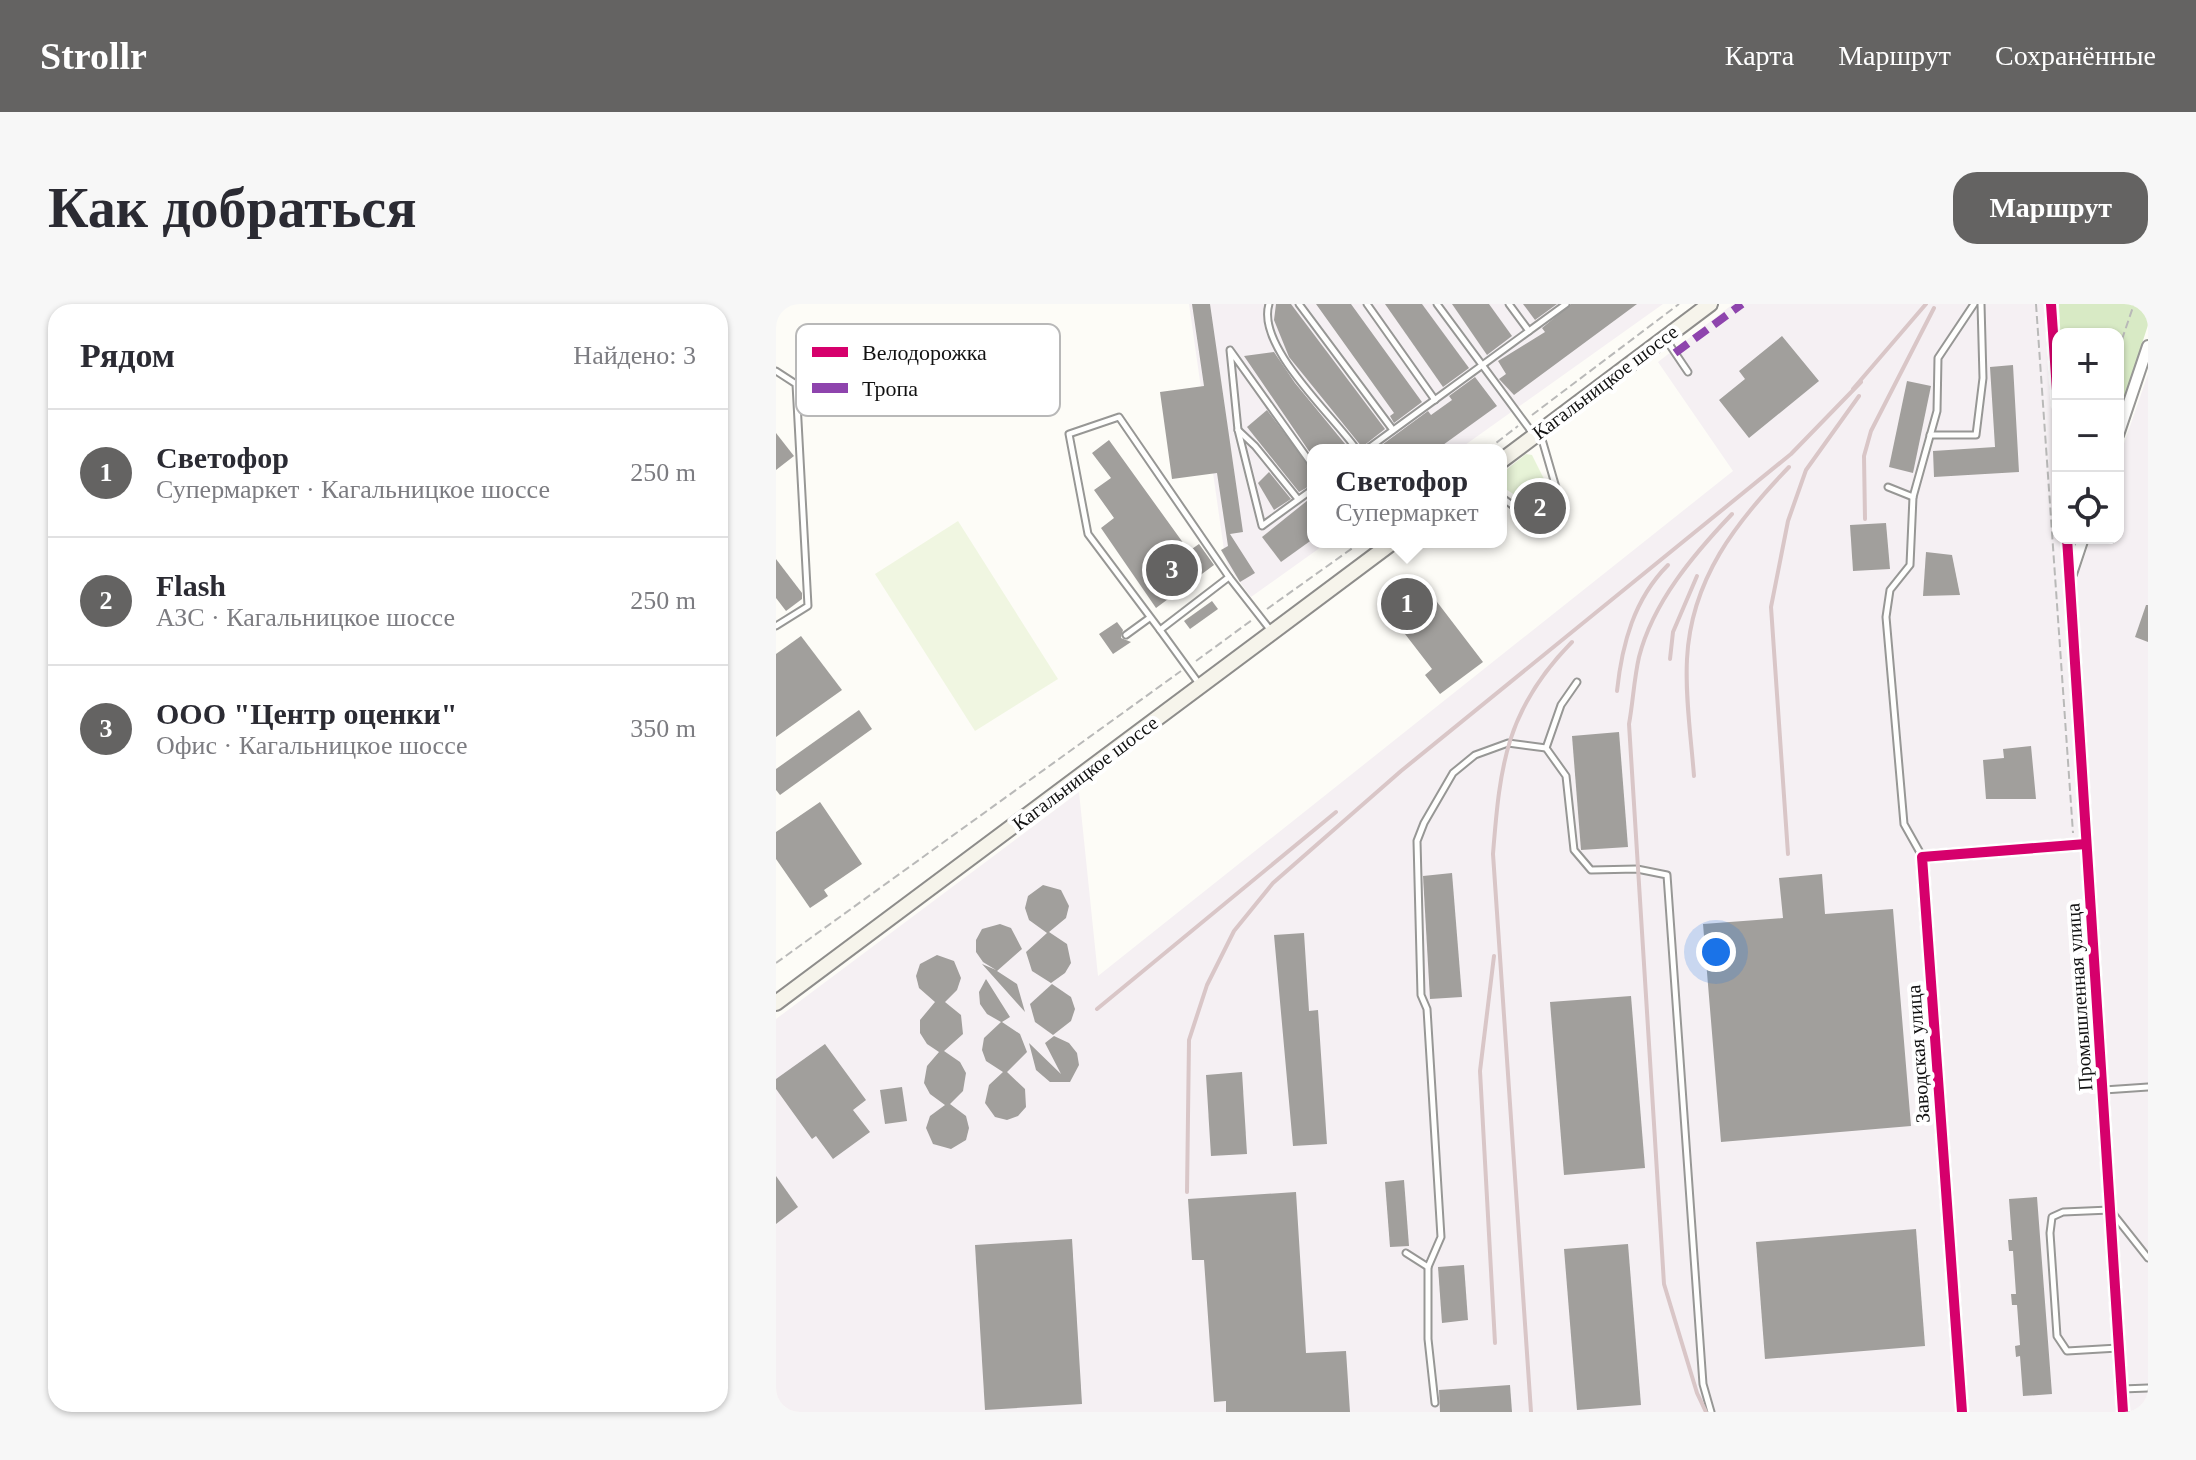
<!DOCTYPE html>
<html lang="ru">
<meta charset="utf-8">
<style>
body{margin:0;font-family:"Times New Roman",serif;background:#f7f7f7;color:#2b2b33}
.controls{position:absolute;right:24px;top:24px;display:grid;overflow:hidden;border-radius:16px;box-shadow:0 2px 6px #0004}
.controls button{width:72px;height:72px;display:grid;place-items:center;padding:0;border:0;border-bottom:2px solid #e1e1e2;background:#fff;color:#2b2b33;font:40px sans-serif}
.you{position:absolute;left:940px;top:648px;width:28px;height:28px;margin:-20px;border:6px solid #fff;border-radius:50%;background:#1a73e8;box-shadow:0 0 0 12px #1a73e833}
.badge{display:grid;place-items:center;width:52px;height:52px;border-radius:50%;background:#646362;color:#fff;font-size:26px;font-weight:700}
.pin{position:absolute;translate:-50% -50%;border:4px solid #fff;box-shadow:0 2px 8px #0006}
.popup{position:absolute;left:531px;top:140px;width:200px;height:104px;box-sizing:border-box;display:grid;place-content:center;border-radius:16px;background:#fff;filter:drop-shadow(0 2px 6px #0005);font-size:26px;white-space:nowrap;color:#7c7c81}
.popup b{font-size:30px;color:#2b2b33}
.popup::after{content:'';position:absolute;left:50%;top:100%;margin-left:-16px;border:16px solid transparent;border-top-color:#fff}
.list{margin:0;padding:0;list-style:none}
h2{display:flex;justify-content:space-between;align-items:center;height:104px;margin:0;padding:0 32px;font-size:34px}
h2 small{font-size:26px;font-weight:400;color:#7c7c81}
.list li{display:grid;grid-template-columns:52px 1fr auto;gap:24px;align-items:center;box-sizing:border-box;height:128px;padding:0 32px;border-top:2px solid #e1e1e2}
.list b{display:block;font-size:30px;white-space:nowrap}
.list p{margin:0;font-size:26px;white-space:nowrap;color:#7c7c81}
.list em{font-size:26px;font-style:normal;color:#7c7c81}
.icon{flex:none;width:44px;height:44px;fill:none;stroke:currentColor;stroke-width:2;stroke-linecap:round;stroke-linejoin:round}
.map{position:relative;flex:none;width:1372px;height:1108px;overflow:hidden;border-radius:24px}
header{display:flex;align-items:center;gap:48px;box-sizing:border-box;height:112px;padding:0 40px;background:#646362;color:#fff}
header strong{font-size:38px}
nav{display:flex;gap:44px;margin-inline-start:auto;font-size:28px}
.intro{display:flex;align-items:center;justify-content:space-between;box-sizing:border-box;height:192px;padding:0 48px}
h1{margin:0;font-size:56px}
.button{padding:20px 36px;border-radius:24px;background:#646362;color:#fff;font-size:28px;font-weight:700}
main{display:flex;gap:48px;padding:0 48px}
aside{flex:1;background:#fff;border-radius:24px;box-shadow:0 2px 6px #0004}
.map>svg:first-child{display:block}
.industrial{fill:#f5f0f3}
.green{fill:#e7f3d7}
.forest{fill:#d8eac5}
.pitch{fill:#f0f6e1}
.building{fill:#a19f9c}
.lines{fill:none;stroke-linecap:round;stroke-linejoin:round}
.lane-casing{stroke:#979795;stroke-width:9}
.street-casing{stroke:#979795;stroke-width:14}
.secondary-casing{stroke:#8e8d8b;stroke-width:18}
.path{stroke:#b9b9b8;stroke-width:2;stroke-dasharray:8 4;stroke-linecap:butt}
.lane{stroke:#fffffe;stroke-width:5}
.street{stroke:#fffffe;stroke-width:10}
.secondary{stroke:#f6f4eb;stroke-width:14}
.rail{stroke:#d9c6c7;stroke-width:4}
.quiet{stroke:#8e44ad;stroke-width:8;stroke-dasharray:16 8;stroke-linecap:butt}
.cycleway-casing{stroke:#fff;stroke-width:15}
.cycleway{stroke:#d6006c;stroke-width:10}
.labels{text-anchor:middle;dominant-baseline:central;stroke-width:8;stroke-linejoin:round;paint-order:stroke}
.street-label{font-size:20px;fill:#111;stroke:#fff}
.key{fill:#fff;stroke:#b8b8b8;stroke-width:2}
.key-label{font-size:22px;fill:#111}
</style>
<header>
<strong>Strollr</strong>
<nav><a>Карта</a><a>Маршрут</a><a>Сохранённые</a></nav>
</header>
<div class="intro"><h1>Как добраться</h1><a class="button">Маршрут</a></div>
<main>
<aside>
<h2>Рядом<small>Найдено: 3</small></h2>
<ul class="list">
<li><span class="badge">1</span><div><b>Светофор</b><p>Супермаркет · Кагальницкое шоссе</p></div><em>250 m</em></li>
<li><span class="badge">2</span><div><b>Flash</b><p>АЗС · Кагальницкое шоссе</p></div><em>250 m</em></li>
<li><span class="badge">3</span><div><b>ООО &quot;Центр оценки&quot;</b><p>Офис · Кагальницкое шоссе</p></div><em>350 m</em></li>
</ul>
</aside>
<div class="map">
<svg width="1372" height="1108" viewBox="0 0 1372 1108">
<rect width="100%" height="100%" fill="#fdfcf7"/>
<g class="industrial">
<polygon points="413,0 887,0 682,146 537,146 537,238 552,238 475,293 452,262 449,253"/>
<polygon points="957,0 1269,0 1290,306 1315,234 1342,234 1342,157 1372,70 1372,1108 0,1108 0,715 303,488 322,672 957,167 882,58"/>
</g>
<polygon class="green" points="750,150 756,151 770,179 748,197 725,182 725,170"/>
<polygon class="forest" points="1283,0 1372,0 1372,21 1342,114 1342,30 1284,30"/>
<polygon class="pitch" points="182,217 282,375 199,427 99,270"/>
<g class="building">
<polygon points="416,0 434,0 467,228 454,230 479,269 464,278 445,246 452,242 441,169 396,175 384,88 428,82"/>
<polygon points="500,0 515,0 609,125 586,143 513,53 498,16"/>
<polygon points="540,0 575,0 646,98 618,119 614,112 618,109"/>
<polygon points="609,0 646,0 693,64 667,83"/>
<polygon points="676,0 713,0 736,32 711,51"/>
<polygon points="747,0 781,0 759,16"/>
<polygon points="795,0 861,0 738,91 723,75 730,70 722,57 769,28 766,24"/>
<polygon points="1006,32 1043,77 973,134 943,96 969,75 963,67"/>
<polygon points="498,48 519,79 574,146 537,146 537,153 468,52"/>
<polygon points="1237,61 1243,168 1158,173 1157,147 1219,143 1214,63"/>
<polygon points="699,73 721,102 660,146 599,146 652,107 655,111 676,96 673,92"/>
<polygon points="1131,77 1155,82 1137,169 1113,163"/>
<polygon points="491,106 537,167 537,180 523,188 471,123"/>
<polygon points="0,129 18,152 0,166"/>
<polygon points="333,136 413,247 423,240 438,261 380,304 325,224 338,214 318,186 335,174 316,149"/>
<polygon points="493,168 515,195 498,206 482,179"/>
<polygon points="537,192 537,235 505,258 486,233"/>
<polygon points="1110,219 1114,265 1077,267 1074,221"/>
<polygon points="1150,248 1176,251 1184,291 1147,292"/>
<polygon points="0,255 26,289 26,295 10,307 0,294"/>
<polygon points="645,277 707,358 664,390 649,371 656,365 609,304"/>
<polygon points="436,297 442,305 414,325 408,317"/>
<polygon points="1370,301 1372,301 1372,338 1359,333"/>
<polygon points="341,318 347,326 345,334 355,338 337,350 323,330"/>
<polygon points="25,332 66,386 0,433 0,350"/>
<polygon points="83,406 96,425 4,491 0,486 0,465"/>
<polygon points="843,428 852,543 805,546 796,432"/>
<polygon points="1255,442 1260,495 1210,495 1207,456 1228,454 1227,445"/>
<polygon points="44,498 86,560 48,586 52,592 34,604 0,555 0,528"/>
<polygon points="676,569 686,693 654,695 647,572"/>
<polygon points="1046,570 1049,610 1117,605 1135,822 945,838 927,620 1007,614 1003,574"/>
<polygon points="267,581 285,586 293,602 290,614 273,628 291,640 295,659 289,669 275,679 256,667 250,648 271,629 253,616 249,604 252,592"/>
<polygon points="224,620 235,624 246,645 221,667 241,680 249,708 206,660 220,666 207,658 200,648 200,636 206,625"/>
<polygon points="528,629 533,707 542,706 551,840 517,842 498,631"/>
<polygon points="161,651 178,657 185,674 181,686 169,698 185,711 187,730 168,747 184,758 190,769 187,787 174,800 190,812 193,824 190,836 175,845 157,840 150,824 154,812 169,801 154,790 148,779 151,762 163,748 151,740 144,729 144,716 159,698 143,684 140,672 144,660"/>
<polygon points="210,675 234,713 226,718 244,730 251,748 231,768 249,785 250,803 242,812 231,816 219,813 209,799 213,781 227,768 210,757 206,746 208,734 225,718 211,710 204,700 203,688"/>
<polygon points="276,680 295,693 299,705 295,717 277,731 259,718 254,700"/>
<polygon points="855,692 869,864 788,871 774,698"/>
<polygon points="278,732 293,739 301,749 303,761 294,778 274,778 260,766 253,739 285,770 269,739"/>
<polygon points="49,740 90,796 77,806 94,828 57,855 40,832 36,835 0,785 0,775"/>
<polygon points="466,768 471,850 435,852 430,771"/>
<polygon points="126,783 131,817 109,820 104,786"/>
<polygon points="0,872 22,903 0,920"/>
<polygon points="628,876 633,942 614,943 609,878"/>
<polygon points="520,888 530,1049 570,1047 574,1108 450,1108 450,1097 438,1098 428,956 416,956 412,895"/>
<polygon points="1261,893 1276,1090 1247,1092 1244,1052 1240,1053 1239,1042 1244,1041 1241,1001 1236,1001 1235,990 1240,990 1237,947 1233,947 1232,936 1236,936 1233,895"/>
<polygon points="1140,925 1149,1042 989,1055 980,938"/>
<polygon points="296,935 306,1100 209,1106 199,941"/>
<polygon points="852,940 865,1101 801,1106 788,945"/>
<polygon points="688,961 692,1016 666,1019 662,963"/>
<polygon points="734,1081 736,1108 664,1108 663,1086"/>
</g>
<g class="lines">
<g class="lane-casing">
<g id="lane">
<path d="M493 0C480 43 557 111 581 146"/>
<polyline points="523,0 617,126"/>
<polyline points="591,0 659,96"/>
<polyline points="661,0 758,131"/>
<polyline points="733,0 753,27"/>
<polyline points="889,34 912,68"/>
<polyline points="0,67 20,80 32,302 0,322"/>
<polyline points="462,126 479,142 522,195"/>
<polyline points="1154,131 1200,131 1207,74 1205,0"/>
<polyline points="590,146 790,0"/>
<polyline points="537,162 454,46 462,126 486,222 537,185"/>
<polyline points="1112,183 1137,193 1161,107 1162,54 1198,0"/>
<polyline points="725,193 750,211 781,187 765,132"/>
<polyline points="1137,193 1134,261 1114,286 1110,313 1128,520 1146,552"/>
<polyline points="384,326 312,230 293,130 343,113 453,273"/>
<polyline points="350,331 372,315"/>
<polyline points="424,381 384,326 453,273 496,328"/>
<polyline points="770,444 790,472 798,546 815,566 861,565 891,571 927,1080 935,1108"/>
<polyline points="1328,786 1372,783"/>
<polyline points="630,949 652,963 665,933 651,705 645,691 641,537 648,519 677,469 699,451 732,439 770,444 785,401 801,378"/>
<polyline points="652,963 652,1035 659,1099"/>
<polyline points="1342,1044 1291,1047 1281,1032 1274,929 1276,913 1287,908 1334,906 1372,954"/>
<polyline points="1346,1085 1372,1084"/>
</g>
</g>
<g class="street-casing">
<g id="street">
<polyline points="1275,0 1282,101"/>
<polyline points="1342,131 1372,42"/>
<polyline points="1291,234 1347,1108"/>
<polyline points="1295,270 1307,234"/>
<polyline points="1186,1108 1146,553 1310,540"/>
</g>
</g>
<g class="secondary-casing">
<g id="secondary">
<polyline points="725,157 934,0"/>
<polyline points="0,699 617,238"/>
</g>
</g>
<g class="path">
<polyline points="1260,0 1297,529"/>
<polyline points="1342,47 1358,0"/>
<polyline points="756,111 903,0"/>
<polyline points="711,146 742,122"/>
<polyline points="491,305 585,238"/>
<polyline points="420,357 476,316"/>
<polyline points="0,659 405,367"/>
</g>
<use href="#lane" class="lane"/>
<use href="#street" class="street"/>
<use href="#secondary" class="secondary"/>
<g class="rail">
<polyline points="1077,85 1150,0"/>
<polyline points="1089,215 1088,152 1095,127 1158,4"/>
<polyline points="894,355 897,328 921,272"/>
<path d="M841 387C846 340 858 295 892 261"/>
<path d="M918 472C915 433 909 393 911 355 915 275 960 218 1013 163"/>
<polyline points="1012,550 995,303 1012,217 1030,166 1083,92"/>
<polyline points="718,652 704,767 719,1039"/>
<polyline points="321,705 560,508"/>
<polyline points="411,888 413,736 431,681 458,627 497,579 625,467 1015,150 1085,78"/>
<path d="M755 1108 717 550C724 461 730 405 796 338"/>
<path d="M930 1108 921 1089 888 980 853 420C857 398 858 375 863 353 877 298 918 250 956 210"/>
</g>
<polyline class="quiet" points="899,49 966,0"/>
<g class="cycleway-casing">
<g id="cycleway">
<polyline points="1275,0 1282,101"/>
<polyline points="1291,234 1347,1108"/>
<polyline points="1186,1108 1146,553 1310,540"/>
</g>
</g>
<use href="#cycleway" class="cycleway"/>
</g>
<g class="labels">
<g class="street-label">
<text transform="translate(829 78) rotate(-37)">Кагальницкое шоссе</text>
<text transform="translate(309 469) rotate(-37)">Кагальницкое шоссе</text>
<text transform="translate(1303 693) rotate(-94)">Промышленная улица</text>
<text transform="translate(1142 750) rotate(-94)">Заводская улица</text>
</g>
</g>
<rect x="20" y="20" width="264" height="92" rx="12" class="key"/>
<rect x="36" y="43" width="36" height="10" fill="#d6006c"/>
<rect x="36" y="79" width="36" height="10" fill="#8e44ad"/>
<g class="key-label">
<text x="86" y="56">Велодорожка</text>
<text x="86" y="92">Тропа</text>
</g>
</svg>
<div class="controls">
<button>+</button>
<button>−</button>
<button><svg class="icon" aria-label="locate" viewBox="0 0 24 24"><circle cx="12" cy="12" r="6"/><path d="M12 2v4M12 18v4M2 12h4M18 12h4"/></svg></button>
</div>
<div class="you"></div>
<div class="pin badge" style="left:631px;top:300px">1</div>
<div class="popup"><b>Светофор</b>Супермаркет</div>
<div class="pin badge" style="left:764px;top:204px">2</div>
<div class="pin badge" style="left:396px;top:266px">3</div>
</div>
</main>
